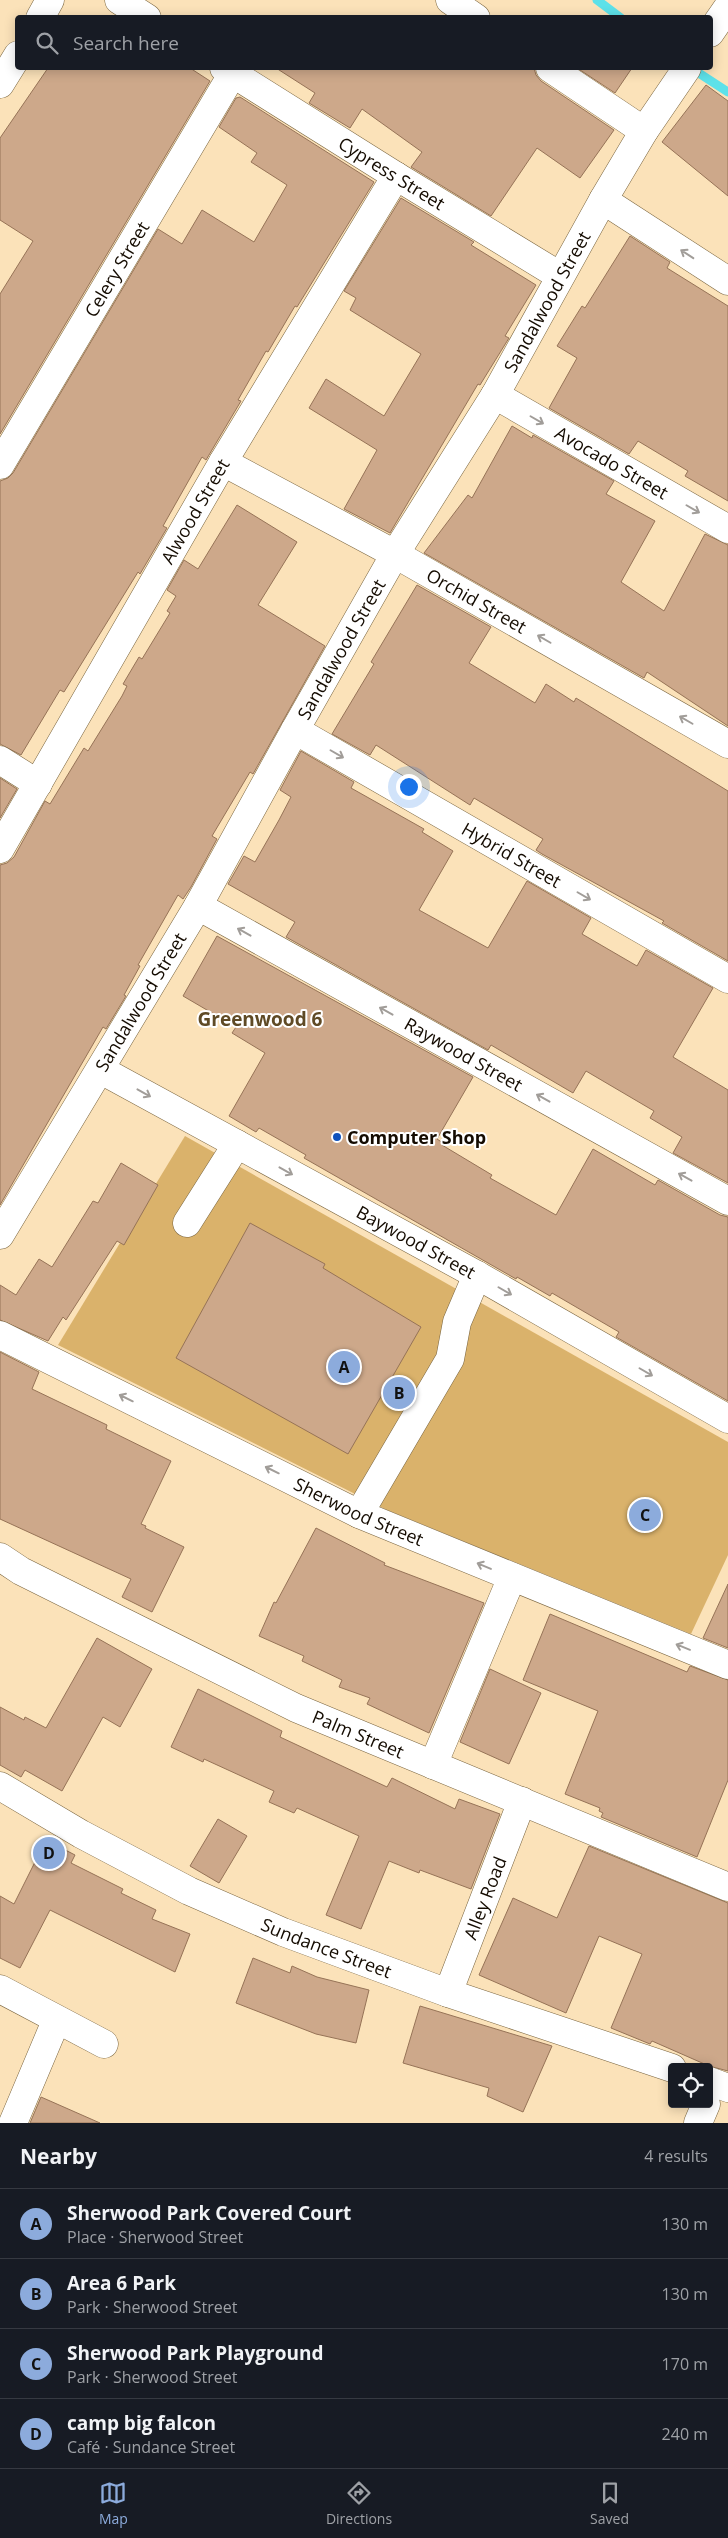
<!DOCTYPE html>
<meta charset="utf-8">
<style>
body{margin:0;font-family:"Open Sans",sans-serif;background:#20242c;color:#f1f3f6}
.controls{position:absolute;right:15px;bottom:15px;display:grid;overflow:hidden;border-radius:5px;box-shadow:0 2px 12px #0003}
.controls button{width:45px;height:45px;display:grid;place-items:center;padding:0;border:0;border-bottom:1px solid #363941;background:#171b24;color:#f1f3f6;font:25px sans-serif}
.you{position:absolute;left:408px;top:786px;width:18px;height:18px;margin:-12px;border:4px solid #fff;border-radius:50%;background:#1a73e8;box-shadow:0 0 0 8px #1a73e833}
.badge{display:grid;place-items:center;width:32px;height:32px;border-radius:50%;background:#8cabdc;color:#111;font-size:16px;font-weight:700}
.pin{position:absolute;translate:-50% -50%;border:2px solid #fff;box-shadow:0 1px 5px #0006}
.list{margin:0;padding:0;list-style:none}
h2{display:flex;justify-content:space-between;align-items:center;height:65px;margin:0;padding:0 20px;font-size:21px}
h2 small{font-size:16px;font-weight:400;color:#9ea1a6}
.list li{display:grid;grid-template-columns:32px 1fr auto;gap:15px;align-items:center;box-sizing:border-box;height:70px;padding:0 20px;border-top:1px solid #363941}
.list b{display:block;font-size:19px;white-space:nowrap}
.list p{margin:0;font-size:16px;white-space:nowrap;color:#9ea1a6}
.list em{font-size:16px;font-style:normal;color:#9ea1a6}
.icon{flex:none;width:28px;height:28px;fill:none;stroke:currentColor;stroke-width:2;stroke-linecap:round;stroke-linejoin:round}
.map{position:relative;flex:none;width:728px;height:2123px;overflow:hidden}
.search{position:absolute;background:#171b24;box-shadow:0 2px 12px #0003;left:15px;right:15px;top:15px;height:55px;display:flex;align-items:center;gap:12px;box-sizing:border-box;padding:0 18px;border-radius:5px;color:#9ea1a6;font-size:19px}
.sheet{height:345px;background:#171b24}
nav{display:flex;justify-content:space-around;align-items:center;box-sizing:border-box;height:70px;border-top:1px solid #363941;background:#171b24;font-size:14px;color:#9ea1a6}
nav a{display:grid;justify-items:center;gap:2px}
nav .on{color:#8cabdc}
.map>svg:first-child{display:block}
.green{fill:#dab26b}
.lines{fill:none;stroke-linecap:round;stroke-linejoin:round}
.stream{stroke:#5de1e9;stroke-width:9}
.building{fill:#cda88a;stroke:#967357}
.minor-casing{stroke:#7a653f;stroke-width:29}
.minor{stroke:#fff;stroke-width:28}
.oneway{stroke:#a19d99}
.poi-dot{fill:#1052bd;stroke:#fff;stroke-width:2}
.labels{text-anchor:middle;dominant-baseline:central;stroke-width:4;stroke-linejoin:round;paint-order:stroke}
.street-label{font-size:18px;fill:#140b01;stroke:#fff}
.poi-label{font-size:18px;font-weight:bold;fill:#140b01;stroke:#fff;text-anchor:start}
.neighbourhood-label{font-size:19px;font-weight:bold;fill:#5f4a25;stroke:#fff}
</style>
<div class="map">
<svg width="728" height="2123" viewBox="0 0 728 2123">
<rect width="100%" height="100%" fill="#fbe2b9"/>
<polygon class="green" points="185,1136 728,1442 728,1555 691,1634 387,1510 58,1345"/>
<g class="lines">
<g class="stream">
<polyline points="597,0 621,18"/>
<polyline points="691,68 728,92"/>
</g>
</g>
<g class="building">
<polygon points="48,68 190,68 210,81 0,434 0,294 33,241 0,220 0,138"/>
<polygon points="276,68 534,68 536,75 541,81 614,130 580,178 537,148 491,216 411,167 422,152 362,109 350,128 309,103 315,93"/>
<polygon points="577,68 632,68 615,93"/>
<polygon points="706,85 728,101 728,196 662,142"/>
<polygon points="240,97 374,182 297,307 295,306 268,352 266,351 238,400 241,401 206,460 202,457 163,526 167,528 140,574 138,572 64,692 60,690 21,755 0,744 0,481 8,478 13,473 158,229 182,244 202,210 254,242 287,185 251,162 257,153 219,127 236,98"/>
<polygon points="401,198 474,242 471,245 536,285 505,336 509,338 480,385 478,384 390,533 344,509 377,450 309,408 326,379 384,416 421,354 350,310 356,298 344,291"/>
<polygon points="630,236 670,262 667,268 728,306 728,501 685,476 688,471 638,441 629,454 549,408 577,358 557,346 582,306 585,308"/>
<polygon points="512,426 532,438 533,435 614,481 606,494 655,521 621,582 664,611 705,534 728,545 728,726 647,672 644,678 424,553 468,495 472,498"/>
<polygon points="237,505 297,542 258,605 325,646 253,774 250,772 212,836 217,839 191,887 183,899 178,895 138,965 140,966 124,995 126,996 106,1029 103,1027 0,1205 0,865 7,863 14,857 45,801 50,804 84,748 88,751 122,696 127,686 123,684 139,657 142,659 170,613 167,611 176,596 167,590 184,560 198,569"/>
<polygon points="417,585 491,627 469,663 535,703 546,684 574,702 576,698 728,791 728,961 662,923 664,921 542,854 536,850 543,839 474,798 470,805 376,745 370,755 332,734 374,664 371,662"/>
<polygon points="301,751 354,782 351,788 424,829 422,832 453,851 419,910 488,948 527,881 591,918 582,934 637,966 646,950 713,988 673,1057 728,1090 728,1183 673,1153 682,1137 650,1118 654,1111 586,1071 573,1093 491,1045 488,1050 286,937 295,922 228,884 244,856 255,862 279,820 291,797 280,790"/>
<polygon points="0,778 17,789 0,818"/>
<polygon points="217,936 473,1077 437,1139 443,1143 442,1145 492,1175 490,1178 556,1215 593,1149 655,1185 658,1180 720,1215 728,1217 728,1401 616,1337 619,1332 552,1293 550,1296 517,1277 516,1279 304,1158 306,1155 259,1128 256,1132 229,1116 265,1053 232,1033 236,1027 183,996"/>
<polygon points="121,1163 158,1185 124,1245 117,1241 66,1320 63,1317 48,1341 0,1320 0,1285 16,1295 39,1259 52,1267 93,1201 98,1203"/>
<polygon points="250,1223 325,1264 323,1268 421,1327 348,1454 176,1358"/>
<polygon points="0,1352 39,1372 32,1389 107,1425 106,1429 171,1461 141,1524 146,1526 145,1528 184,1547 152,1612 122,1597 131,1579 0,1519"/>
<polygon points="316,1528 385,1563 384,1565 484,1603 429,1733 367,1704 370,1698 339,1687 342,1680 302,1661 304,1656 259,1636 274,1602 276,1603"/>
<polygon points="728,1584 728,1648 703,1638"/>
<polygon points="550,1614 687,1672 690,1666 728,1680 728,1780 697,1857 601,1817 603,1813 599,1811 600,1808 565,1794 598,1711 523,1680"/>
<polygon points="97,1638 152,1669 120,1727 103,1717 62,1791 25,1770 21,1777 0,1765 0,1707 24,1720 25,1717 46,1728"/>
<polygon points="490,1669 541,1693 509,1764 460,1742"/>
<polygon points="198,1689 282,1731 280,1737 387,1787 392,1778 455,1809 459,1799 500,1814 471,1889 420,1870 419,1873 389,1861 361,1929 326,1915 359,1836 297,1808 294,1813 269,1802 274,1791 204,1759 203,1762 171,1747"/>
<polygon points="218,1819 247,1836 219,1883 190,1866"/>
<polygon points="46,1840 75,1855 71,1863 123,1889 121,1893 156,1910 152,1919 190,1934 175,1972 50,1910 20,1968 0,1958 0,1896 14,1904"/>
<polygon points="589,1846 728,1903 728,2071 709,2066 652,2041 650,2044 611,2028 642,1954 599,1936 566,2013 479,1975 513,1898 557,1918"/>
<polygon points="253,1958 290,1973 292,1966 317,1977 369,1990 356,2043 316,2034 236,2003"/>
<polygon points="420,2006 552,2046 523,2112 487,2096 489,2088 403,2063"/>
<polygon points="41,2097 100,2123 30,2123"/>
</g>
<g class="lines">
<g class="minor-casing">
<g id="minor">
<polyline points="119,0 147,18"/>
<polyline points="450,0 476,18"/>
<polyline points="40,18 50,0"/>
<polyline points="710,33 728,7"/>
<path id="s1" d="M224 68 396 176 560 276"/>
<polyline points="550,68 644,131"/>
<polyline points="0,84 18,55"/>
<polyline points="603,200 728,281"/>
<path id="s2" d="M495 395 728 529"/>
<path id="s3" d="M223 462 395 554 728 744"/>
<path id="s4" d="M0 465 233 73"/>
<path id="s5" d="M295 730 728 979"/>
<polyline points="0,760 38,784"/>
<path id="s6" d="M0 849 223 462 396 176"/>
<path id="s7" d="M198 906 728 1201"/>
<path id="s8" d="M101 1070 477 1275 728 1419"/>
<polyline points="187,1223 237,1144"/>
<path id="s9" d="M0 1235 198 906 295 730 395 554 495 395 603 200 644 131 687 68"/>
<path id="s10" d="M0 1335 359 1514 728 1665"/>
<polyline points="359,1514 450,1359 457,1322 477,1275"/>
<path id="s11" d="M0 1557 21 1571 296 1708 728 1887"/>
<polyline points="433,1765 512,1577"/>
<path id="s12" d="M0 1786 81 1834 189 1891 283 1932 448 1993 672 2068"/>
<polyline points="0,1989 104,2044"/>
<path id="s13" d="M448 1993 522 1801"/>
<polyline points="709,2081 728,2088"/>
<polyline points="13,2123 56,2021"/>
<polyline points="698,2123 706,2104"/>
</g>
</g>
<use href="#minor" class="minor"/>
</g>
<defs><path id="oneway-shaft" d="M-6 0H5M1.5-3L5.5 0L1.5 3" fill="none" stroke-width="1.6" stroke-linecap="round" stroke-linejoin="round" transform="scale(1.25)"/></defs>
<g class="oneway">
<use href="#oneway-shaft" transform="translate(687 254) rotate(-147)"/>
<use href="#oneway-shaft" transform="translate(537 420) rotate(30)"/>
<use href="#oneway-shaft" transform="translate(693 509) rotate(30)"/>
<use href="#oneway-shaft" transform="translate(544 639) rotate(-150)"/>
<use href="#oneway-shaft" transform="translate(686 720) rotate(-150)"/>
<use href="#oneway-shaft" transform="translate(337 754) rotate(30)"/>
<use href="#oneway-shaft" transform="translate(584 896) rotate(30)"/>
<use href="#oneway-shaft" transform="translate(244 932) rotate(-151)"/>
<use href="#oneway-shaft" transform="translate(386 1011) rotate(-151)"/>
<use href="#oneway-shaft" transform="translate(144 1093) rotate(29)"/>
<use href="#oneway-shaft" transform="translate(543 1098) rotate(-151)"/>
<use href="#oneway-shaft" transform="translate(286 1171) rotate(29)"/>
<use href="#oneway-shaft" transform="translate(685 1177) rotate(-151)"/>
<use href="#oneway-shaft" transform="translate(505 1291) rotate(30)"/>
<use href="#oneway-shaft" transform="translate(646 1372) rotate(30)"/>
<use href="#oneway-shaft" transform="translate(126 1398) rotate(-154)"/>
<use href="#oneway-shaft" transform="translate(272 1470) rotate(-154)"/>
<use href="#oneway-shaft" transform="translate(484 1566) rotate(-157)"/>
<use href="#oneway-shaft" transform="translate(683 1647) rotate(-158)"/>
</g>
<circle class="poi-dot" cx="337" cy="1137" r="5"/>
<g class="labels">
<g class="street-label">
<text stroke="none"><textPath href="#s1" startOffset="198">Cypress Street</textPath></text>
<text stroke="none"><textPath href="#s4" startOffset="228">Celery Street</textPath></text>
<text stroke="none"><textPath href="#s9" startOffset="1082">Sandalwood Street</textPath></text>
<text stroke="none"><textPath href="#s2" startOffset="135">Avocado Street</textPath></text>
<text stroke="none"><textPath href="#s6" startOffset="390">Alwood Street</textPath></text>
<text stroke="none"><textPath href="#s3" startOffset="289">Orchid Street</textPath></text>
<text stroke="none"><textPath href="#s9" startOffset="678">Sandalwood Street</textPath></text>
<text stroke="none"><textPath href="#s5" startOffset="250">Hybrid Street</textPath></text>
<text stroke="none"><textPath href="#s9" startOffset="272">Sandalwood Street</textPath></text>
<text stroke="none"><textPath href="#s7" startOffset="304">Raywood Street</textPath></text>
<text stroke="none"><textPath href="#s8" startOffset="359">Baywood Street</textPath></text>
<text stroke="none"><textPath href="#s10" startOffset="400">Sherwood Street</textPath></text>
<text stroke="none"><textPath href="#s11" startOffset="400">Palm Street</textPath></text>
<text stroke="none"><textPath href="#s13" startOffset="102">Alley Road</textPath></text>
<text stroke="none"><textPath href="#s12" startOffset="365">Sundance Street</textPath></text>
</g>
<g class="poi-label">
<text x="347" y="1137">Computer Shop</text>
</g>
<g class="neighbourhood-label">
<text x="260" y="1019">Greenwood 6</text>
</g>
</g>
</svg>
<div class="controls">
<button><svg class="icon" aria-label="locate" viewBox="0 0 24 24"><circle cx="12" cy="12" r="6"/><path d="M12 2v4M12 18v4M2 12h4M18 12h4"/></svg></button>
</div>
<div class="you"></div>
<div class="pin badge" style="left:344px;top:1367px">A</div>
<div class="pin badge" style="left:399px;top:1393px">B</div>
<div class="pin badge" style="left:645px;top:1515px">C</div>
<div class="pin badge" style="left:49px;top:1853px">D</div>
<div class="search"><svg class="icon" aria-label="search" viewBox="0 0 24 24"><circle cx="10" cy="10" r="6"/><path d="M15 15l6 6"/></svg>Search here</div>
</div>
<section class="sheet">
<h2>Nearby<small>4 results</small></h2>
<ul class="list">
<li><span class="badge">A</span><div><b>Sherwood Park Covered Court</b><p>Place · Sherwood Street</p></div><em>130 m</em></li>
<li><span class="badge">B</span><div><b>Area 6 Park</b><p>Park · Sherwood Street</p></div><em>130 m</em></li>
<li><span class="badge">C</span><div><b>Sherwood Park Playground</b><p>Park · Sherwood Street</p></div><em>170 m</em></li>
<li><span class="badge">D</span><div><b>camp big falcon</b><p>Café · Sundance Street</p></div><em>240 m</em></li>
</ul>
</section>
<nav>
<a class="on"><svg class="icon" aria-label="map" viewBox="0 0 24 24"><path d="M3 6l6-2 6 2 6-2v14l-6 2-6-2-6 2zM9 4v14M15 6v14"/></svg>Map</a>
<a><svg class="icon" aria-label="directions" viewBox="0 0 24 24"><path d="M12 3l9 9-9 9-9-9zM9 14v-3h6M13 9l2 2-2 2"/></svg>Directions</a>
<a><svg class="icon" aria-label="saved" viewBox="0 0 24 24"><path d="M7 4h10v16l-5-4-5 4z"/></svg>Saved</a>
</nav>
